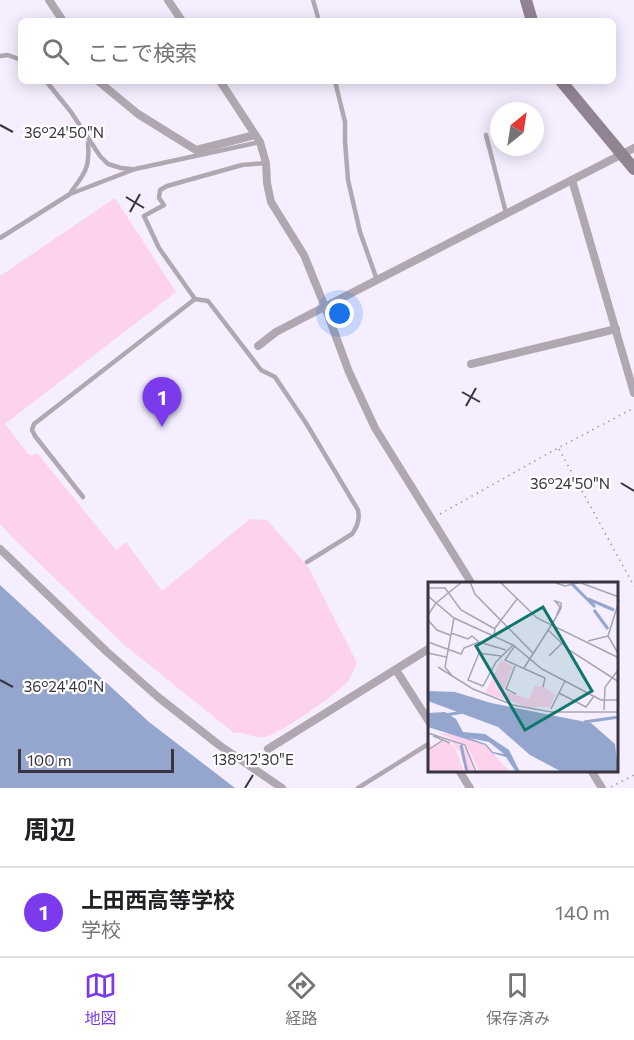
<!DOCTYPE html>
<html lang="ja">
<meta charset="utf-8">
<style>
body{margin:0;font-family:Commissioner,"Noto Sans JP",sans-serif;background:#f6f6f6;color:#202124}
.compass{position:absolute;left:490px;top:102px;width:54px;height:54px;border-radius:50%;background:#fff;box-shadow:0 3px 15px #0003;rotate:30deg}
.scale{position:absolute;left:18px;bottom:15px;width:156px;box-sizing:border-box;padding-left:6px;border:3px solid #393540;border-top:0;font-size:16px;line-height:21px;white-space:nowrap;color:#393540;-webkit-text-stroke:4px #fff;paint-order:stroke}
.you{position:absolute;left:340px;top:314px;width:21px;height:21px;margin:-15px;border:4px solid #fff;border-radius:50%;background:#1a73e8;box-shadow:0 0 0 9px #1a73e833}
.badge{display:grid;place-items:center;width:39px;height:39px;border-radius:50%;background:#7c3aed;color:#fff;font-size:20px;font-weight:700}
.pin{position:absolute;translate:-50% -50px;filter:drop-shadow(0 2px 3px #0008)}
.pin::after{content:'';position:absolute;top:32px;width:21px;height:18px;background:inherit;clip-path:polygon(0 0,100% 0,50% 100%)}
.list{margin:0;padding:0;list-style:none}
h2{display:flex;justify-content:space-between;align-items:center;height:78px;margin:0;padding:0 24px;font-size:26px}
h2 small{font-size:20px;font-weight:400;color:#757577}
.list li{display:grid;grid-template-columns:39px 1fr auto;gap:18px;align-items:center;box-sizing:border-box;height:90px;padding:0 24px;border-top:2px solid #e0e0e0}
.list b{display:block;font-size:22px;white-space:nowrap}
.list p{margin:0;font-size:20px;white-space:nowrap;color:#757577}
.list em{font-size:20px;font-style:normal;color:#757577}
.icon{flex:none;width:33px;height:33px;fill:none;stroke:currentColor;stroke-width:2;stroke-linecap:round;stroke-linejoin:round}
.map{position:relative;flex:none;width:634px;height:788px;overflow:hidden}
.search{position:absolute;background:#fff;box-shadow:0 3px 15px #0003;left:18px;right:18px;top:18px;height:66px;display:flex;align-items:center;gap:15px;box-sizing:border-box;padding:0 21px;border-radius:9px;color:#757577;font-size:22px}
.sheet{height:168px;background:#fff}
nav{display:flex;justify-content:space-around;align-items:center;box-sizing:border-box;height:84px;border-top:2px solid #e0e0e0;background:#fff;font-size:16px;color:#757577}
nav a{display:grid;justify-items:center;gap:3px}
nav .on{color:#7c3aed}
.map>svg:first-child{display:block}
.green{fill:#fdd2ed}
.water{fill:#94a6cd}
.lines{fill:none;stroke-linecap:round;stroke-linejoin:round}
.path{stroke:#9d98a6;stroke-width:1.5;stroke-dasharray:1.5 4.5;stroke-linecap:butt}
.lane{stroke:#b0a7b1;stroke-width:4.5}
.street{stroke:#b0a7b1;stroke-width:8}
.secondary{stroke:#908392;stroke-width:12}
.ticks{fill:none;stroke:#393540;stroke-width:2}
.inset-river{fill:none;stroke:#94a6cd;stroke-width:3}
.inset-road{fill:none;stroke:#a9a4b3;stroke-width:1.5}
.view{fill:#0f766e;fill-opacity:0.15;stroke:#0f766e;stroke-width:3}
.inset-edge{fill:none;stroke:#393540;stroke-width:3}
.ticks-label{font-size:15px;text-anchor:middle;fill:#393540;stroke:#fff;stroke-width:4.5;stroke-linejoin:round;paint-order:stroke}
</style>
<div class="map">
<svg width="634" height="788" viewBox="0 0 634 788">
<rect width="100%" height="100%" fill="#f4eeff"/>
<path class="green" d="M115 198 176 292 5 424 29 455 38 454 116 550 126 542 162 591 250 519 267 520 309 568 357 663C355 668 352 675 349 680 340 692 280 734 265 737 253 739 245 731 234 733L122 643 15 540 0 524V276Z"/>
<polygon class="water" points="0,585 149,722 235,788 0,788"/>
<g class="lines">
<g class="path">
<polyline points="559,449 634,586"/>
<polyline points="440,514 558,448 634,408"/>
<polyline points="249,755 259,752"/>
<polyline points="611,787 634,775"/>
</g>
<g class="lane">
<polyline points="313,0 319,21"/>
<polyline points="0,56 8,55 21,60"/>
<polyline points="46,81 71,112 100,156 108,164 121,168 132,169"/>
<polyline points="335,81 345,122 345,141 348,180 360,232 377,280"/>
<polyline points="486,135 506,213"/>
<path d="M266 163 242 165 167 186 160 190 159 198 164 205 144 216 159 248 195 299 208 301 261 370 275 377 306 423 358 510C360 519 358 526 352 534L307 562"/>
<path d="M71 192C85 173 90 168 88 143"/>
<polyline points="0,238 70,194 135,169 260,142"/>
<polyline points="83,497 35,436 32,430 34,424 195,299"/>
<polyline points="358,788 430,743"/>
</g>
<g class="street">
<polyline points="49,0 63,21"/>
<polyline points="168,0 182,21"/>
<polyline points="98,81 138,114 196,150 255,135"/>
<polyline points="220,81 260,142 266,163 267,183 271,202 304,255 325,307 349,372 375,428 472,584"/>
<polyline points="572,180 634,393"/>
<polyline points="258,346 276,332 301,319 634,148"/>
<polyline points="471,364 616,329"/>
<polyline points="0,549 106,651 158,697 219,745 282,788"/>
<polyline points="396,670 430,723"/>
<polyline points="268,749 430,648"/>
<polyline points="460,772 470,788"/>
<polyline points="592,772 602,788"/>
</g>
<g class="secondary">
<polyline points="526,0 532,21"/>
<polyline points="561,81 634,169"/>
</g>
</g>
<path class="ticks" d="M0 125 13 132M126 197 144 208M130 212 140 194M462 392 480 402M466 406 476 388M621 483 634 491M0 680 13 687M245 788 253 775"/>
<g transform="translate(428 582)">
<rect width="190" height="190" fill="#f4eeff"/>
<path d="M73 78 85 84 75 109 101 117 107 104 116 105 127 113 122 125H101L57 111ZM11 151 34 153 58 163 82 190H51L39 164ZM0 155 3 164 17 159 27 165 36 190H0ZM23 159 38 166 46 190H38L32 170Z" fill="#fdd2ed"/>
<path d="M0 109 27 110 63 121 163 141 187 162 190 190H134L102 173 70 145 0 119ZM17 130 28 137 35 150 57 152 81 168 92 190H88L78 175 64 171 57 163 0 145V131ZM41 156 61 160 76 172 65 170 58 162Z" fill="#94a6cd" fill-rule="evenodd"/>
<path class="inset-river" d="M142 0 167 25M160 17 186 28M166 28 180 47M17 133 36 130M156 140 191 135M33 163 39 190"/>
<path class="inset-road" d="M42 0 47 12 105 71M72 0 109 36 191 76M128 1 137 4 154 0M153 1 191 15M0 6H17L33 28 67 47M0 14 26 36 85 63 114 87 173 118H191M191 19 180 54 191 73M0 33 8 21 34 0M0 38 9 48 22 53M120 48 141 68 191 100M23 51 40 57 44 54 51 60M66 54 67 46 89 17M160 59 180 54M0 60 33 72 36 66 51 60 78 68M86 65 77 78 117 96 115 105M0 71 18 75M73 74 51 71 40 98 55 104 68 80 85 63M121 74 134 61M87 84 78 107 88 112M10 85 45 107 85 123 123 130H191M96 86 124 42 130 32 133 26V21L127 19 132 25 128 35M25 95 17 85 26 36M131 111 158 125 166 114M123 127 137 99M176 128 177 105 191 87M0 151 37 163 48 190M5 154 22 161M0 168 15 158"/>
<path class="view" d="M115 25 164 109 97 148 48 64Z"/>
<rect width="190" height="190" class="inset-edge"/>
</g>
<g class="ticks-label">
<text x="64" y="138">36°24'50"N</text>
<text x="570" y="489">36°24'50"N</text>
<text x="64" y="692">36°24'40"N</text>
<text x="253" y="765">138°12'30"E</text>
</g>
</svg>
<svg class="compass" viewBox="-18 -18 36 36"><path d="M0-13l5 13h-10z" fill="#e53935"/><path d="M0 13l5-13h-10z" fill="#757577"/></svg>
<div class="scale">100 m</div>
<div class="you"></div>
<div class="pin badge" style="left:162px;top:427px">1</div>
<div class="search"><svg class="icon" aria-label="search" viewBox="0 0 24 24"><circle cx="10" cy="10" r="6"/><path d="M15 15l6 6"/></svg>ここで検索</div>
</div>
<section class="sheet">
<h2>周辺<small></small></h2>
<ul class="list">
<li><span class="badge">1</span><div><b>上田西高等学校</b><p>学校</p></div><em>140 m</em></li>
</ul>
</section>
<nav>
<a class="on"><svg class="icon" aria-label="map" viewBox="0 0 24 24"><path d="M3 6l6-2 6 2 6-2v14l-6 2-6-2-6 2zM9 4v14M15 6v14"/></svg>地図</a>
<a><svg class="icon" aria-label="directions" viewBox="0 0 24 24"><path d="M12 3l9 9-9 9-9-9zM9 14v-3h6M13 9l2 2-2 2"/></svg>経路</a>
<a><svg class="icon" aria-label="saved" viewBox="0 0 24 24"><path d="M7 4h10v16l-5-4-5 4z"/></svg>保存済み</a>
</nav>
